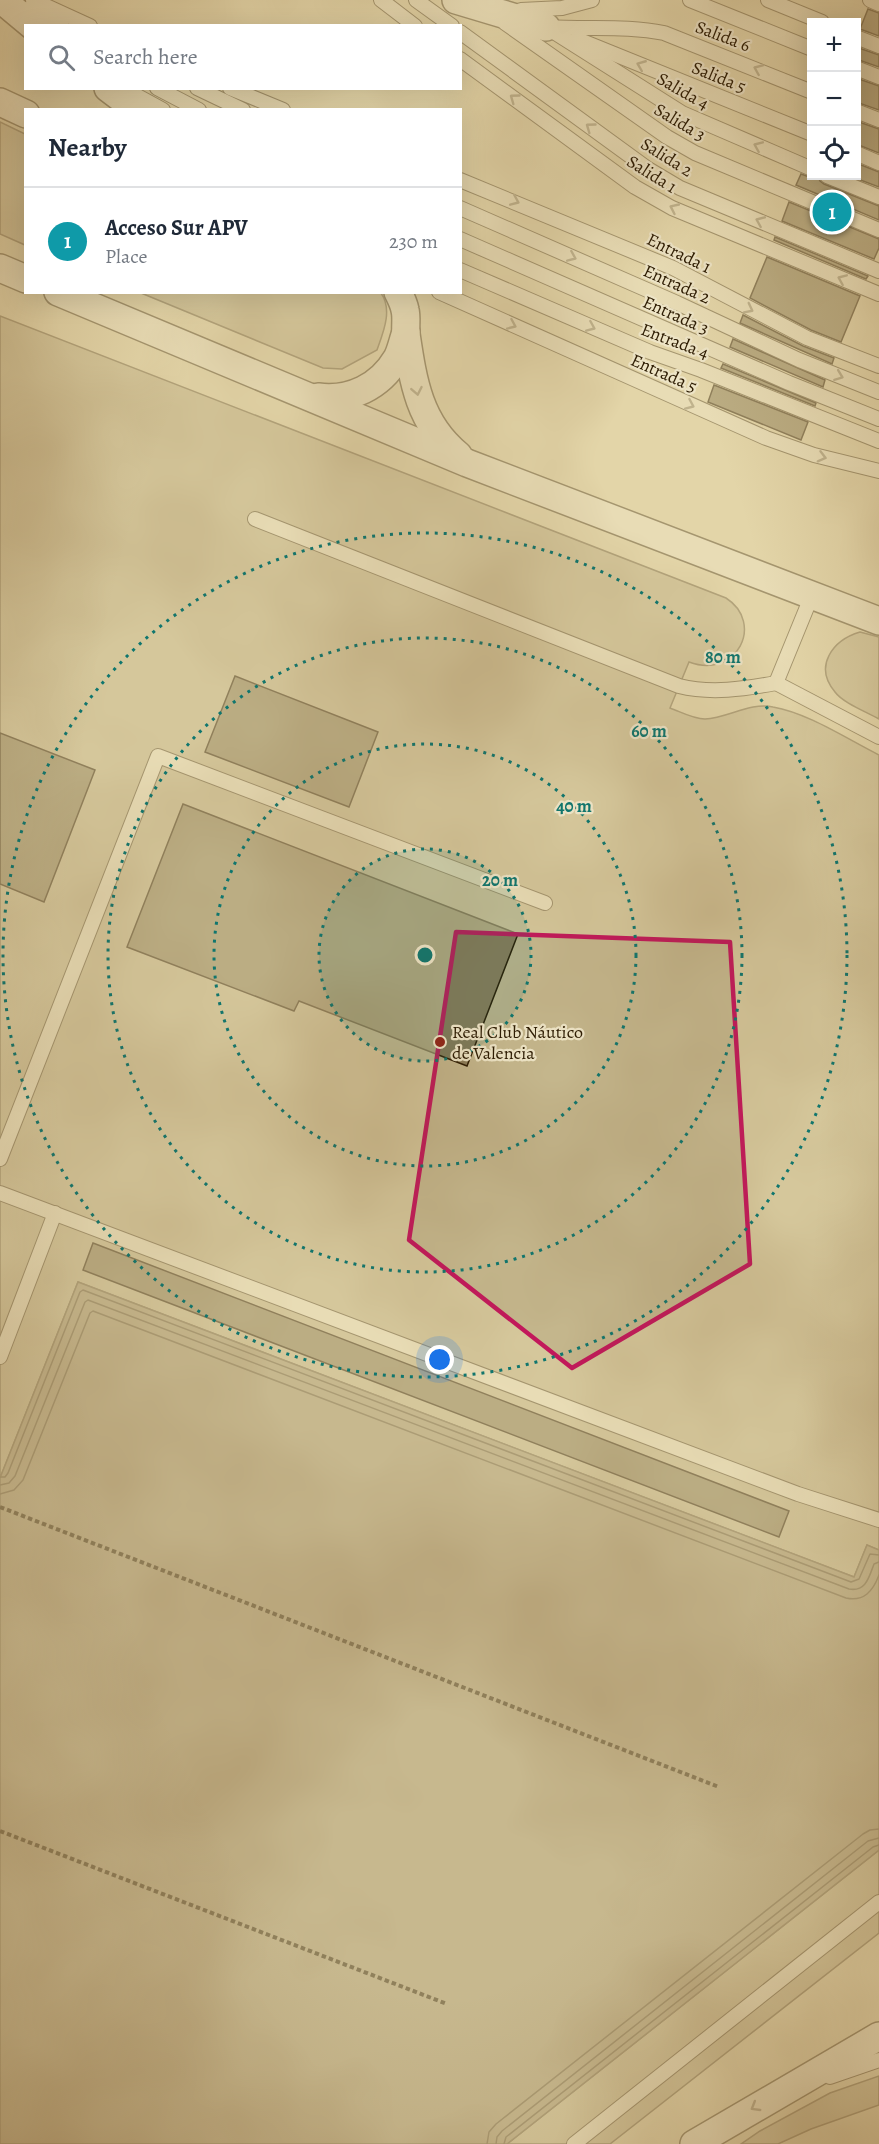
<!DOCTYPE html>
<meta charset="utf-8">
<style>
body{margin:0;font-family:Alegreya,serif;background:#f2f2f3;color:#1f2937}
.controls{position:absolute;right:18px;top:18px;display:grid;overflow:hidden;border-radius:0px;box-shadow:0 6px 24px #0002}
.controls button{width:54px;height:54px;display:grid;place-items:center;padding:0;border:0;border-bottom:2px solid #e0e1e3;background:#fff;color:#1f2937;font:30px sans-serif}
.you{position:absolute;left:440px;top:1360px;width:21px;height:21px;margin:-15px;border:4px solid #fff;border-radius:50%;background:#1a73e8;box-shadow:0 0 0 9px #1a73e833}
.badge{display:grid;place-items:center;width:39px;height:39px;border-radius:50%;background:#7c3aed;color:#fff;font-size:20px;font-weight:700}
.pin{position:absolute;translate:-50% -50%;border:3px solid #fff;box-shadow:0 2px 6px #0006}
.list{margin:0;padding:0;list-style:none}
h2{display:flex;justify-content:space-between;align-items:center;height:78px;margin:0;padding:0 24px;font-size:26px}
h2 small{font-size:20px;font-weight:400;color:#747a83}
.list li{display:grid;grid-template-columns:39px 1fr auto;gap:18px;align-items:center;box-sizing:border-box;height:108px;padding:0 24px;border-top:2px solid #e0e1e3}
.list b{display:block;font-size:22px;white-space:nowrap}
.list p{margin:0;font-size:20px;white-space:nowrap;color:#747a83}
.list em{font-size:20px;font-style:normal;color:#747a83}
.icon{flex:none;width:33px;height:33px;fill:none;stroke:currentColor;stroke-width:2;stroke-linecap:round;stroke-linejoin:round}
.map{position:relative;flex:none;width:879px;height:2144px;overflow:hidden}
.search{position:absolute;background:#fff;box-shadow:0 6px 24px #0002;left:24px;top:24px;width:438px;height:66px;display:flex;align-items:center;gap:15px;box-sizing:border-box;padding:0 21px;border-radius:0px;color:#747a83;font-size:22px}
.panel{position:absolute;background:#fff;box-shadow:0 6px 24px #0002;left:24px;top:108px;width:438px;height:186px;border-radius:0px}
.map>svg:first-child{display:block}
.green{fill:#c4b68c;stroke:#786847;stroke-width:1.5}
.water{fill:#a59670;stroke:#756544;stroke-width:1.5}
.lines{fill:none;stroke-linecap:round;stroke-linejoin:round}
.shore{stroke:#685839;stroke-width:1.5}
.building{fill:#8b7c58;stroke:#2c1b02;stroke-width:1.5}
.service-casing{stroke:#5a4a2c;stroke-width:16}
.minor-casing{stroke:#5a4a2c;stroke-width:30}
.path{stroke:#2c1b02;stroke-width:4;stroke-dasharray:4.5 3;stroke-linecap:butt}
.service{stroke:#ede4c6;stroke-width:14}
.minor{stroke:#ede4c6;stroke-width:27}
.oneway{stroke:#968a6e}
.marked{fill:none;stroke:#c2185b;stroke-width:4.5;stroke-linejoin:round}
.ring{fill:none;stroke:#0f766e;stroke-width:3;stroke-dasharray:3 6}
.poi-dot{fill:#8f2418;stroke:#ede4c6;stroke-width:2}
.labels{text-anchor:middle;dominant-baseline:central;stroke-width:4.5;stroke-linejoin:round;paint-order:stroke}
.street-label{font-size:18px;fill:#2c1b02;stroke:#ede4c6}
.poi-label{font-size:18px;fill:#2c1b02;stroke:#ede4c6;text-anchor:start}
.centre{fill:#0f766e;stroke:#ede4c6;stroke-width:3}
.ring-label{font-size:18px;text-anchor:middle;font-weight:bold;fill:#0f766e;stroke:#ede4c6;stroke-width:4.5;stroke-linejoin:round;paint-order:stroke}
</style>
<div class="map">
<svg width="879" height="2144" viewBox="0 0 879 2144">
<rect width="100%" height="100%" fill="#e3d6a8"/>
<filter id="stains"><feTurbulence type="fractalNoise" baseFrequency=".00333" numOctaves="4"/><feColorMatrix values="0 0 0 0 .2 0 0 0 0 .09 0 0 0 0 .02 0 0 0 .5 -.17"/></filter>
<radialGradient id="worn" r=".72"><stop offset=".6" stop-color="#630" stop-opacity="0"/><stop offset="1" stop-color="#630" stop-opacity=".3"/></radialGradient>
<g class="green">
<polygon points="0,122 25,134 25,245 0,234"/>
<path d="M141 293H381C393 310 383 333 377 350L342 369 323 368Z"/>
<path d="M0 316 726 598C765 623 737 680 689 662L670 708C681 712 693 719 705 719 728 718 750 702 773 707 808 713 847 739 879 755V1550L867 1545 854 1577 78 1282 0 1478Z"/>
<path d="M860 632 879 637V719C867 712 843 703 835 692 813 666 833 640 860 632Z"/>
<polygon points="879,1850 879,1933 610,2144 507,2144"/>
<polygon points="879,2076 879,2105 811,2129 778,2144 741,2144 760,2131 830,2093"/>
</g>
<polygon class="water" points="78,1282 854,1577 867,1545 879,1550 879,1850 507,2144 0,2144 0,1478"/>
<g class="lines">
<g class="shore">
<polyline points="0,1477 5,1477 8,1473 80,1292 83,1290 851,1582 859,1579 870,1554 879,1555"/>
<path d="M0 1485 9 1483 15 1476 85 1302 88 1300 849 1589C866 1592 869 1577 874 1564L879 1562"/>
<path d="M0 1494 14 1490 23 1480 90 1313 93 1311 846 1598C864 1602 873 1591 879 1575"/>
<polyline points="487,2144 489,2132 496,2124 863,1834 870,1830 879,1829"/>
<polyline points="496,2144 497,2137 502,2131 868,1841 879,1838"/>
<polyline points="504,2144 506,2137 873,1847 879,1845"/>
</g>
</g>
<g class="building">
<polygon points="868,9 879,13 879,36 860,29"/>
<polygon points="856,47 879,55 879,67 856,59"/>
<polygon points="856,78 879,86 879,110 856,102"/>
<polygon points="856,121 879,129 879,153 856,144"/>
<polygon points="856,163 879,172 879,187 850,176 856,176"/>
<polygon points="801,174 812,178 818,176 820,181 824,184 879,206 879,220 796,185"/>
<polygon points="789,202 879,239 879,248 874,259 782,221"/>
<polygon points="775,237 868,276 866,279 774,240"/>
<polygon points="767,257 860,296 841,342 811,330 750,298"/>
<polygon points="743,315 803,346 834,358 832,364 740,323"/>
<polygon points="733,339 825,380 823,387 730,347"/>
<polygon points="723,364 816,403 815,406 721,368"/>
<polygon points="714,385 808,422 801,440 708,402"/>
<polygon points="235,676 378,732 349,807 205,752"/>
<polygon points="0,733 95,770 44,902 0,884"/>
<polygon points="183,804 518,934 467,1066 299,1001 294,1011 127,947"/>
<polygon points="93,1243 789,1511 779,1537 83,1270"/>
</g>
<g class="lines">
<g class="service-casing">
<g id="service">
<polyline points="33,0 90,26"/>
<polyline points="381,0 415,26"/>
<polyline points="416,0 452,26"/>
<polyline points="690,0 812,49"/>
<polyline points="768,0 822,22"/>
<polyline points="870,0 879,4"/>
<polyline points="27,9 62,26"/>
<polyline points="521,10 562,8 592,0"/>
<polyline points="505,23 667,137 695,153 879,230"/>
<polyline points="546,27 682,113 812,169"/>
<path d="M548 27C587 30 626 25 664 33L812 92"/>
<polyline points="460,32 648,169 680,188 879,271"/>
<polyline points="856,37 879,46"/>
<polyline points="577,39 812,134"/>
<polyline points="460,59 635,187 672,208 879,294"/>
<polyline points="856,68 879,77"/>
<polyline points="157,88 199,110"/>
<polyline points="197,88 243,110"/>
<polyline points="230,88 283,110"/>
<polyline points="130,92 163,110"/>
<polyline points="856,111 879,120"/>
<polyline points="856,153 879,163"/>
<polyline points="827,176 879,197"/>
<polyline points="460,180 673,268 807,338 879,366"/>
<polyline points="460,208 677,303 799,360 879,392"/>
<polyline points="460,239 789,383 879,419"/>
<polyline points="460,270 650,352 701,370 879,441"/>
<polyline points="439,292 766,438 814,455 879,471"/>
<path d="M255 519 679 686C711 694 744 689 776 683"/>
<polyline points="812,595 776,683 879,737"/>
<polyline points="0,1159 158,756 545,903"/>
<polyline points="0,1193 798,1494 879,1520"/>
<polyline points="0,1357 55,1213"/>
<polyline points="830,2077 879,2060"/>
<polyline points="574,2144 879,1902"/>
</g>
</g>
<g class="minor-casing">
<g id="minor">
<polyline points="2,0 33,26"/>
<polyline points="456,0 546,27"/>
<polyline points="108,88 137,110"/>
<polyline points="0,102 26,114"/>
<polyline points="0,268 26,279"/>
<polyline points="58,292 467,463 879,621"/>
<path d="M398 292C401 298 404 304 405 310 407 318 405 326 406 334 413 381 419 423 458 455"/>
<path d="M318 397C350 401 380 387 397 358 401 351 403 340 406 332"/>
<polyline points="694,2144 879,2036"/>
</g>
</g>
<g class="path">
<polyline points="0,1507 719,1787"/>
<polyline points="0,1831 447,2004"/>
</g>
<use href="#service" class="service"/>
<use href="#minor" class="minor"/>
</g>
<defs><path id="oneway-chevron" d="M-2-3.5L2.5 0L-2 3.5" fill="none" stroke-width="1.6" stroke-linecap="round" stroke-linejoin="round" transform="scale(1.5)"/></defs>
<g class="oneway">
<use href="#oneway-chevron" transform="translate(641 65) rotate(-158)"/>
<use href="#oneway-chevron" transform="translate(758 69) rotate(-157)"/>
<use href="#oneway-chevron" transform="translate(514 98) rotate(-144)"/>
<use href="#oneway-chevron" transform="translate(590 127) rotate(-144)"/>
<use href="#oneway-chevron" transform="translate(758 146) rotate(-157)"/>
<use href="#oneway-chevron" transform="translate(515 201) rotate(23)"/>
<use href="#oneway-chevron" transform="translate(674 208) rotate(-155)"/>
<use href="#oneway-chevron" transform="translate(760 221) rotate(-157)"/>
<use href="#oneway-chevron" transform="translate(572 257) rotate(23)"/>
<use href="#oneway-chevron" transform="translate(842 279) rotate(-157)"/>
<use href="#oneway-chevron" transform="translate(749 309) rotate(27)"/>
<use href="#oneway-chevron" transform="translate(512 325) rotate(24)"/>
<use href="#oneway-chevron" transform="translate(591 327) rotate(23)"/>
<use href="#oneway-chevron" transform="translate(839 376) rotate(21)"/>
<use href="#oneway-chevron" transform="translate(417 391) rotate(79)"/>
<use href="#oneway-chevron" transform="translate(690 405) rotate(24)"/>
<use href="#oneway-chevron" transform="translate(822 457) rotate(15)"/>
<use href="#oneway-chevron" transform="translate(755 2107) rotate(149)"/>
</g>
<path d="M0 0H879V2144H0ZM456 932 730 942 750 1264 572 1368 409 1240Z" fill="#e3d6a8" fill-opacity=".55" fill-rule="evenodd"/>
<path class="marked" d="M456 932 730 942 750 1264 572 1368 409 1240Z"/>
<circle cx="425" cy="955" r="106" fill="#0f766e" fill-opacity=".12"/>
<g class="ring">
<circle cx="425" cy="955" r="106"/>
<circle cx="425" cy="955" r="211"/>
<circle cx="425" cy="955" r="317"/>
<circle cx="425" cy="955" r="422"/>
</g>
<circle class="poi-dot" cx="440" cy="1042" r="6"/>
<g class="labels">
<g class="street-label">
<text transform="translate(723 36) rotate(21)">Salida 6</text>
<text transform="translate(719 77) rotate(22)">Salida 5</text>
<text transform="translate(683 91) rotate(30)">Salida 4</text>
<text transform="translate(680 122) rotate(31)">Salida 3</text>
<text transform="translate(667 157) rotate(32)">Salida 2</text>
<text transform="translate(652 174) rotate(32)">Salida 1</text>
<text transform="translate(679 253) rotate(26)">Entrada 1</text>
<text transform="translate(677 284) rotate(24)">Entrada 2</text>
<text transform="translate(676 315) rotate(24)">Entrada 3</text>
<text transform="translate(675 341) rotate(21)">Entrada 4</text>
<text transform="translate(664 373) rotate(24)">Entrada 5</text>
</g>
<g class="poi-label">
<text x="452" y="1032">Real Club Náutico<tspan x="452" dy="21">de Valencia</tspan></text>
</g>
</g>
<circle cx="425" cy="955" r="9" class="centre"/>
<g class="ring-label">
<text x="723" y="663">80 m</text>
<text x="649" y="737">60 m</text>
<text x="574" y="812">40 m</text>
<text x="500" y="886">20 m</text>
</g>
<rect width="100%" height="100%" filter="url(#stains)"/>
<rect width="100%" height="100%" fill="url(#worn)"/>
</svg>
<div class="controls">
<button>+</button>
<button>−</button>
<button><svg class="icon" aria-label="locate" viewBox="0 0 24 24"><circle cx="12" cy="12" r="6"/><path d="M12 2v4M12 18v4M2 12h4M18 12h4"/></svg></button>
</div>
<div class="you"></div>
<div class="pin badge" style="left:832px;top:212px;background:#0f9aa8">1</div>
<div class="search"><svg class="icon" aria-label="search" viewBox="0 0 24 24"><circle cx="10" cy="10" r="6"/><path d="M15 15l6 6"/></svg>Search here</div>
<section class="panel">
<h2>Nearby<small></small></h2>
<ul class="list">
<li><span class="badge" style="background:#0f9aa8">1</span><div><b>Acceso Sur APV</b><p>Place</p></div><em>230 m</em></li>
</ul>
</section>
</div>
